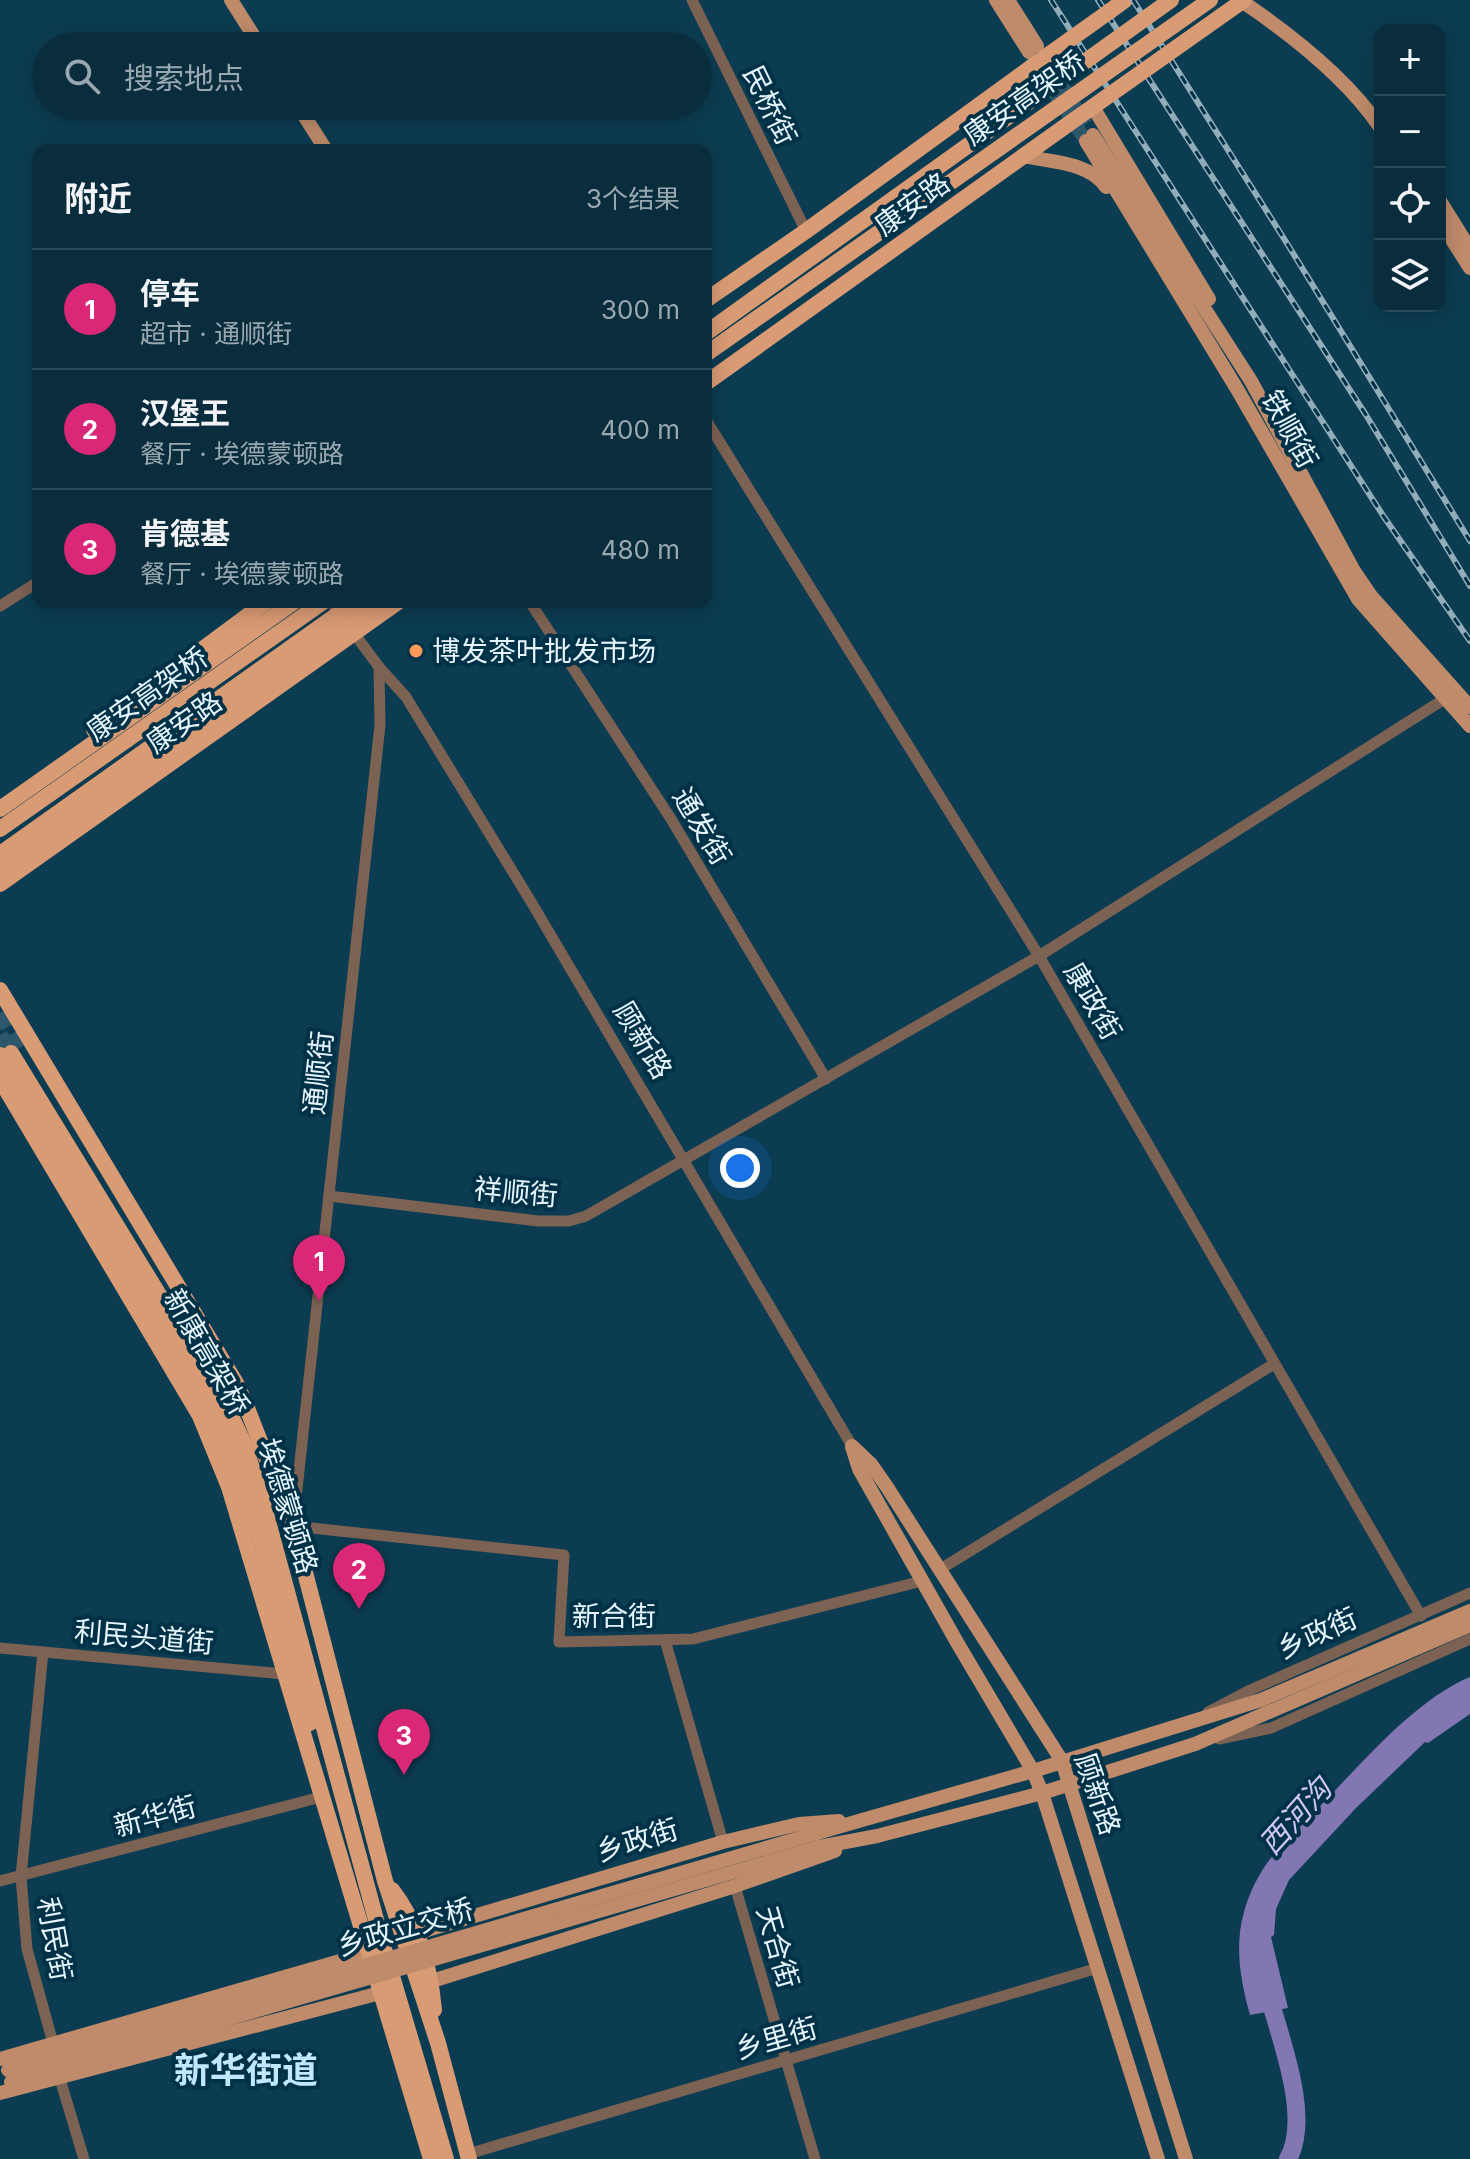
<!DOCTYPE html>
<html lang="zh">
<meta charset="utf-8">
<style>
body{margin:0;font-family:Inter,"Noto Sans SC",sans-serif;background:#123544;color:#f1f3f6}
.controls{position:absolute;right:24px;top:24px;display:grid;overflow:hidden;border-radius:16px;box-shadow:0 4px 20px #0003}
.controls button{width:72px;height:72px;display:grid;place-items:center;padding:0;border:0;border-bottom:2px solid #294957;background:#092d3d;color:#f1f3f6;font:40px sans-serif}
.you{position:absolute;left:740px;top:1168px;width:28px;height:28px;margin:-20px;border:6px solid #fff;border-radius:50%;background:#1a73e8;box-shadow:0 0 0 12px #1a73e833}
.badge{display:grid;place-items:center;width:52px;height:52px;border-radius:50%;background:#db2777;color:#fff;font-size:26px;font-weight:700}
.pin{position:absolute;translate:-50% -66px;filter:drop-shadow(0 2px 4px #0008)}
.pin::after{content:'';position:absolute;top:42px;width:28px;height:24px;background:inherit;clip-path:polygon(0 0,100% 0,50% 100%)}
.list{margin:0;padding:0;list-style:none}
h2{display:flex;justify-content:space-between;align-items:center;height:104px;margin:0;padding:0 32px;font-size:34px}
h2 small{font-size:26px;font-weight:400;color:#99a8b0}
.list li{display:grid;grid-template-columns:52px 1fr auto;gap:24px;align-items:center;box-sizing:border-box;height:120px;padding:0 32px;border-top:2px solid #294957}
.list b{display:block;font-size:30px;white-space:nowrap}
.list p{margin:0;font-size:26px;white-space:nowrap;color:#99a8b0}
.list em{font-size:26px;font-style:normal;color:#99a8b0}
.icon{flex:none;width:44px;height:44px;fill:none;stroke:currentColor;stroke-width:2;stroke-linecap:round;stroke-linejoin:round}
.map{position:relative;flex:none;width:1470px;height:2159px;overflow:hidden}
.search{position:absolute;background:#092d3d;box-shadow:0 4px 20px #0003;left:32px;top:32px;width:680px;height:88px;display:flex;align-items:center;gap:20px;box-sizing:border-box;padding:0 28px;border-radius:44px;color:#99a8b0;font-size:30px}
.panel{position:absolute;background:#092d3d;box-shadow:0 4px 20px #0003;left:32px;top:144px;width:680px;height:464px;border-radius:16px}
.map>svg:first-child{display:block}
.water{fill:#8377b3}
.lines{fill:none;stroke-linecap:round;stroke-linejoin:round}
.river{stroke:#8377b3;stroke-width:18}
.major-tunnel{stroke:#2d586b;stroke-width:14;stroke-dasharray:14 7;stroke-linecap:butt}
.highway-tunnel{stroke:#2d586b;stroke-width:16;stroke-dasharray:16 8;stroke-linecap:butt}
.minor{stroke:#7c6253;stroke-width:11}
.major{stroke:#bf8b6b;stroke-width:14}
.highway{stroke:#d99b74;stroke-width:16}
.rail-casing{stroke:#91adba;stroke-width:6}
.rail{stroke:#003146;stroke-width:3;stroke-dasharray:9;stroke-linecap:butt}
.major-bridge{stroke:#bf8b6b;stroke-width:14}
.highway-bridge{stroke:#d99b74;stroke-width:16}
.poi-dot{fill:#fe9b59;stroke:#003146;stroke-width:3}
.labels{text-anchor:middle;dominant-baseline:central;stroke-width:8;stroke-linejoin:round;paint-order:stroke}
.street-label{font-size:28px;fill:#e6f4fc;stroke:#003146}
.poi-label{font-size:28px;fill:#e6f4fc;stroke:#003146;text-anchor:start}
.water-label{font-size:30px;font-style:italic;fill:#cec5f9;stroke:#003146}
.district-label{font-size:36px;font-weight:bold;fill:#c1e7fc;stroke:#003146}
</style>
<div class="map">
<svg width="1470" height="2159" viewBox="0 0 1470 2159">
<rect width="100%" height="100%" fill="#0c3c51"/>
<path class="water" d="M1470 1677V1714L1428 1743 1425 1742 1356 1808 1289 1880 1276 1909 1274 1935 1271 1937 1288 2008 1250 2015C1241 1982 1234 1947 1244 1912 1249 1893 1259 1873 1271 1858 1286 1838 1305 1822 1322 1804 1363 1762 1415 1700 1470 1677Z"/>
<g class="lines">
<path class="river" d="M1267 1990C1279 2035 1312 2117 1288 2159"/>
<g class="major-tunnel">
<polyline points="1040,50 1086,124"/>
<polyline points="1031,56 1086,141"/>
</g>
<g class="highway-tunnel">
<polyline points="0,1013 21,1048"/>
<polyline points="0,1035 11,1053"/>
</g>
<g class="minor">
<polyline points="692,0 806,231"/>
<polyline points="706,420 1039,956 1421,1616"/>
<polyline points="331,602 379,667 380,725 293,1526 564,1555 559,1642 693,1639 922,1581"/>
<polyline points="530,602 671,819 826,1079"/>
<polyline points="0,606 38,582"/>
<polyline points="379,667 406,697 530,900 852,1446"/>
<polyline points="329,1196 538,1221 569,1221 586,1216 1039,956 1446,698"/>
<polyline points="939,1570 1274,1364"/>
<polyline points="665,1640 723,1842"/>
<polyline points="0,1648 284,1674"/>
<polyline points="43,1652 21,1877 27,1949 53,2043"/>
<polyline points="1208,1712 1248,1691 1470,1593"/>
<polyline points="1219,1739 1271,1728 1470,1639"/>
<polyline points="0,1881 321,1797"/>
<polyline points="735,1886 815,2159"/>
<polyline points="60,2079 84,2159"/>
<polyline points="468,2154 1098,1968"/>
</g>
<g class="major">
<polyline points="231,0 260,46"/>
<polyline points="996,0 1029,52"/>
<polyline points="1008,0 1037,46"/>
<path d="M1240 0C1289 33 1346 77 1380 127"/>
<polyline points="298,106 326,150"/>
<polyline points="1093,107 1209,299"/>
<polyline points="1093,135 1251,381 1354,571 1371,596 1470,707"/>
<polyline points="1086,141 1237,389 1358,599 1470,726"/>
<path d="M1023 156C1050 162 1090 162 1106 187"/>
<polyline points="1440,201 1470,249"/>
<polyline points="1440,221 1470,268"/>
<polyline points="852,1446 871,1464 887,1487 1062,1761 1186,2159"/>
<polyline points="852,1447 859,1469 958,1644 1033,1771 1042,1793 1158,2159"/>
<polyline points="817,1833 1033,1771 1261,1700 1470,1611"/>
<polyline points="819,1847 877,1836 1042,1793 1195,1744 1470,1625"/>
<polyline points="417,1933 723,1842 799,1824 839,1821"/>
<polyline points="432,1981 735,1886 835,1851"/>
<polyline points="0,2059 368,1953"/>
<polyline points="0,2093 380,1993"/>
</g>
<g class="highway">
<polyline points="1110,11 1125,0"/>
<polyline points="706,300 806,231 1037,63"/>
<polyline points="706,383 1067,125"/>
<polyline points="94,730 266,602"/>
<polyline points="0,809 294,602"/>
<polyline points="0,829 323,602"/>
<polyline points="0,884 398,602"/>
<polyline points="0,990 236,1383 245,1403 293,1526 385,1881 438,2043 469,2159"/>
<polyline points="11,1053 224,1401 245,1446 263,1503 384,1949 446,2159"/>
<path d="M0 1055 210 1405C259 1504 281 1616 310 1723"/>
<polyline points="0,1079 200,1416 229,1487 431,2159"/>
<path d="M392 1890C419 1925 430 1967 434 2010"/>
</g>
<g class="rail-casing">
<g id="rail">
<polyline points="1051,0 1384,517 1470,641"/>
<polyline points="1098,0 1366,415 1470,586"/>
<polyline points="1133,0 1288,245 1470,541"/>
</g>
</g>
<use href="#rail" class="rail"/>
<g class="major-bridge">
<polyline points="8,2070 817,1833"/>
<polyline points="11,2082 819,1847"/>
</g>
<g class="highway-bridge">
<polyline points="1037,63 1110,11"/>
<polyline points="1067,125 1244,0"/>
<polyline points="706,333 1171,0"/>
<polyline points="706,354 1210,0"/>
<polyline points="0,854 355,602"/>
<polyline points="3,870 348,626 377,602"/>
</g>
</g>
<circle class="poi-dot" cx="416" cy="651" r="8"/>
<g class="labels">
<g class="street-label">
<text transform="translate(1024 98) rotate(-35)">康安高架桥</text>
<text transform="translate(770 105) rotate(64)">民桥街</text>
<text transform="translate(912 204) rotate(-36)">康安路</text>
<text transform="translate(1290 429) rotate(61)">铁顺街</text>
<text transform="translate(147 694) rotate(-35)">康安高架桥</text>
<text transform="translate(184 722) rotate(-35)">康安路</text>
<text transform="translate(702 826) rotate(59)">通发街</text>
<text transform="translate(1093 1001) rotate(60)">康政街</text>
<text transform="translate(643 1040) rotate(59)">顾新路</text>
<text transform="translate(318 1073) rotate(-84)">通顺街</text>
<text transform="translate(516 1192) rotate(5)">祥顺街</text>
<text transform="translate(207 1352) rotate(60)">新康高架桥</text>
<text transform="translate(288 1506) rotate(73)">埃德蒙顿路</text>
<text x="614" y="1616">新合街</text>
<text transform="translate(1317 1633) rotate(-24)">乡政街</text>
<text transform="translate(144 1637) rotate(5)">利民头道街</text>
<text transform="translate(1098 1794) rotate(71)">顾新路</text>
<text transform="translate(155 1816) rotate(-15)">新华街</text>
<text transform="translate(637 1840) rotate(-17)">乡政街</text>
<text transform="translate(405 1927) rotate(-16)">乡政立交桥</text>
<text transform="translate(55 1939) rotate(80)">利民街</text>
<text transform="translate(778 1947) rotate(74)">天合街</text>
<text transform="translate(776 2038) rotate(-16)">乡里街</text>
</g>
<g class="poi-label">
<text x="432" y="651">博发茶叶批发市场</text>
</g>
<g class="water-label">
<text transform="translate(1295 1816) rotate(-48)">西河沟</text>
</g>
<g class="district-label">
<text x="246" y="2070">新华街道</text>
</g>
</g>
</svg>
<div class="controls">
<button>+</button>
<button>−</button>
<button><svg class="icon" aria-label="locate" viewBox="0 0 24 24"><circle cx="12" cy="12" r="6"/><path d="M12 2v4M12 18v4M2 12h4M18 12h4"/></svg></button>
<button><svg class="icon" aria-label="layers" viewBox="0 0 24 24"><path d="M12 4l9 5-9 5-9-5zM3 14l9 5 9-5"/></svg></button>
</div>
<div class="you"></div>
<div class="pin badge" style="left:319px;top:1301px">1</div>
<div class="pin badge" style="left:359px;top:1609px">2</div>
<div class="pin badge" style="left:404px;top:1775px">3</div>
<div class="search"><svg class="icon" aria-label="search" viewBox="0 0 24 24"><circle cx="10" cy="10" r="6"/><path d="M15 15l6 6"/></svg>搜索地点</div>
<section class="panel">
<h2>附近<small>3个结果</small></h2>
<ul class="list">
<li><span class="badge">1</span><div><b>停车</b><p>超市 · 通顺街</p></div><em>300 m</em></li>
<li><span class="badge">2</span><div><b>汉堡王</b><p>餐厅 · 埃德蒙顿路</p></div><em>400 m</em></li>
<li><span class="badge">3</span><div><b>肯德基</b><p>餐厅 · 埃德蒙顿路</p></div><em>480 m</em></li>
</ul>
</section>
</div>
